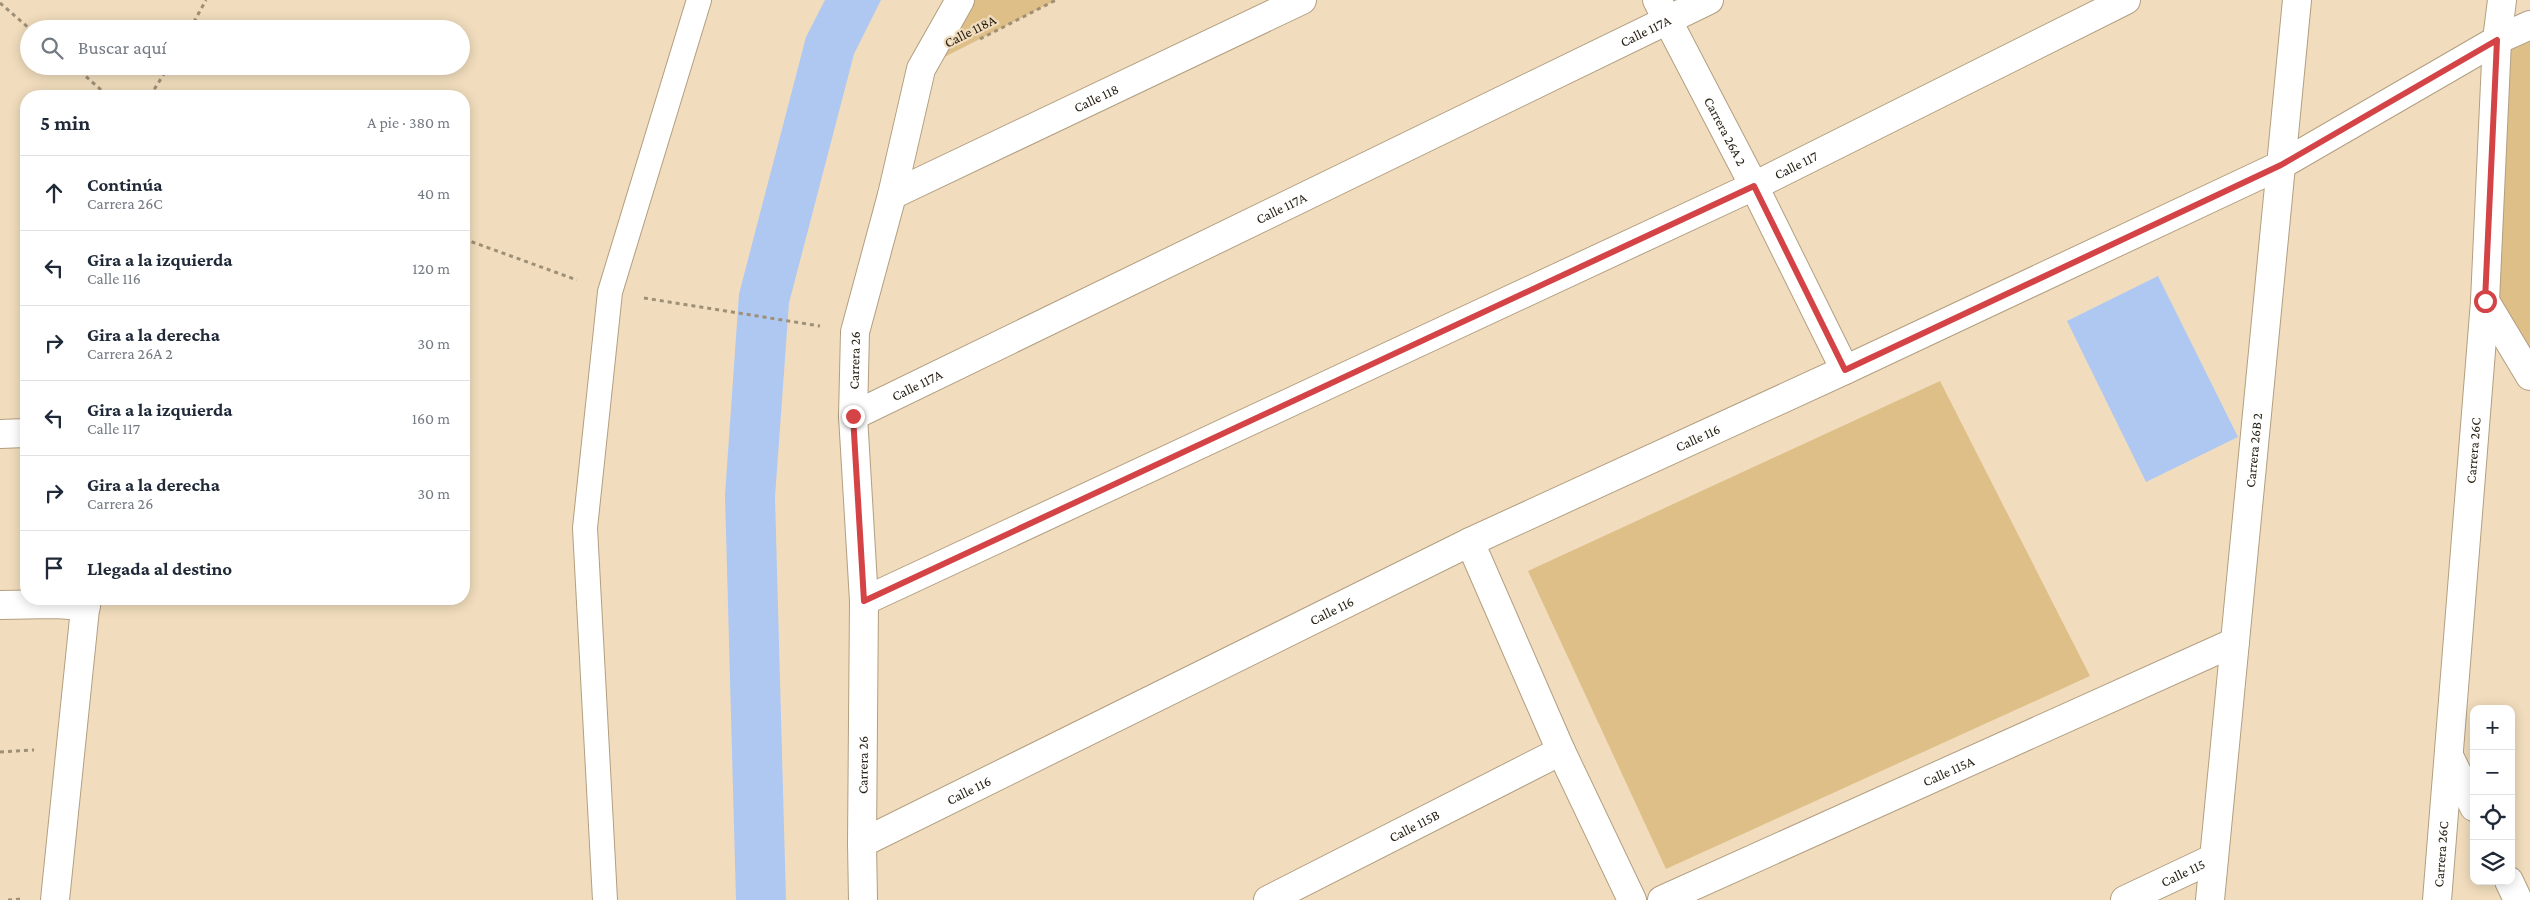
<!DOCTYPE html>
<html lang="es">
<meta charset="utf-8">
<style>
body{margin:0;font-family:"Crimson Pro",serif;background:#f2f2f3;color:#1f2937}
.controls{position:absolute;right:15px;bottom:15px;display:grid;overflow:hidden;border-radius:10px;box-shadow:0 2px 12px #0003}
.controls button{width:45px;height:45px;display:grid;place-items:center;padding:0;border:0;border-bottom:1px solid #e0e1e3;background:#fff;color:#1f2937;font:25px sans-serif}
.stop{position:absolute;width:15px;height:15px;margin:-11px;border:4px solid #d44447;border-radius:50%;background:#fff}
.stop.end{background:#d44447;border-color:#fff;box-shadow:0 1px 5px #0008}
.list{margin:0;padding:0;list-style:none}
h2{display:flex;justify-content:space-between;align-items:center;height:65px;margin:0;padding:0 20px;font-size:21px}
h2 small{font-size:16px;font-weight:400;color:#747a83}
.list li{display:grid;grid-template-columns:32px 1fr auto;gap:15px;align-items:center;box-sizing:border-box;height:75px;padding:0 20px;border-top:1px solid #e0e1e3}
.list b{display:block;font-size:19px;white-space:nowrap}
.list p{margin:0;font-size:16px;white-space:nowrap;color:#747a83}
.list em{font-size:16px;font-style:normal;color:#747a83}
.icon{flex:none;width:28px;height:28px;fill:none;stroke:currentColor;stroke-width:2;stroke-linecap:round;stroke-linejoin:round}
.map{position:relative;flex:none;width:2530px;height:900px;overflow:hidden}
.search{position:absolute;background:#fff;box-shadow:0 2px 12px #0003;left:20px;top:20px;width:450px;height:55px;display:flex;align-items:center;gap:12px;box-sizing:border-box;padding:0 18px;border-radius:28px;color:#747a83;font-size:19px}
.panel{position:absolute;background:#fff;box-shadow:0 2px 12px #0003;left:20px;top:90px;width:450px;height:515px;border-radius:20px}
.map>svg:first-child{display:block}
.green{fill:#debf88}
.water{fill:#aec8f2}
.lines{fill:none;stroke-linecap:round;stroke-linejoin:round}
.lane-casing{stroke:#b29f80;stroke-width:26}
.street-casing{stroke:#b29f80;stroke-width:30}
.path{stroke:#9e8f77;stroke-width:3;stroke-dasharray:4 4;stroke-linecap:butt}
.lane{stroke:#fff;stroke-width:24}
.street{stroke:#fff;stroke-width:28}
.route{stroke:#d44447;stroke-width:6}
.labels{text-anchor:middle;dominant-baseline:central;stroke-width:4.5;stroke-linejoin:round;paint-order:stroke}
.street-label{font-size:14px;fill:#282114;stroke:#f1ddbd}
</style>
<div class="map">
<svg width="2530" height="900" viewBox="0 0 2530 900">
<rect width="100%" height="100%" fill="#f1ddbd"/>
<g class="green">
<polygon points="960,0 1056,0 921,69"/>
<polygon points="2530,25 2530,376 2485,301 2497,40"/>
<polygon points="1940,381 2090,676 1666,869 1528,571"/>
</g>
<g class="water">
<polygon points="825,0 881,0 854,54 789,303 775,497 786,900 736,900 725,495 739,294 806,37"/>
<polygon points="2158,276 2238,437 2146,482 2067,321"/>
</g>
<g class="lines">
<g class="lane-casing">
<polyline id="lane" points="605,900 585,528 610,292 699,0"/>
</g>
<g class="street-casing">
<g id="street">
<path id="s1" d="M1657 0 1754 186 1845 370"/>
<path id="s2" d="M892 195 1302 0"/>
<polyline points="2485,301 2530,376"/>
<path id="s3" d="M853 416 1709 0"/>
<polyline points="0,434 26,433"/>
<polyline points="1470,542 1561,751 1632,900"/>
<path id="s4" d="M864 601 1754 186 2126 0"/>
<polyline points="0,605 55,604 86,606"/>
<polyline points="2449,756 2474,807"/>
<path id="s5" d="M862 843 1470 542 1845 370 2281 165 2497 40 2530 25"/>
<polyline points="2509,881 2518,900"/>
<polyline points="55,900 86,599"/>
<path id="s6" d="M863 900 862 843 864 601 853 416 855 332 892 195 921 69 960 0"/>
<path id="s7" d="M1268 900 1561 751"/>
<path id="s8" d="M1662 900 2235 642"/>
<path id="s9" d="M2125 900 2214 858"/>
<path id="s10" d="M2210 900 2297 0"/>
<path id="s11" d="M2437 900 2485 301 2497 40 2502 0"/>
</g>
</g>
<g class="path">
<polyline points="0,3 30,29"/>
<polyline points="190,29 206,0"/>
<polyline points="980,39 1056,0"/>
<polyline points="74,66 108,96"/>
<polyline points="150,96 169,66"/>
<polyline points="464,239 577,280"/>
<polyline points="644,298 820,326"/>
<polyline points="0,752 34,750"/>
<polyline points="8,900 21,899"/>
</g>
<use href="#lane" class="lane"/>
<use href="#street" class="street"/>
</g>
<g class="lines">
<polyline class="route" points="853,416 864,601 1754,186 1845,370 2281,165 2497,40 2485,301"/>
</g>
<g class="labels">
<g class="street-label">
<text stroke="none"><textPath href="#s3" startOffset="881">Calle 117A</textPath></text>
<text transform="translate(970 31) rotate(-27)">Calle 118A</text>
<text stroke="none"><textPath href="#s2" startOffset="226">Calle 118</textPath></text>
<text stroke="none"><textPath href="#s1" startOffset="148">Carrera 26A 2</textPath></text>
<text stroke="none"><textPath href="#s4" startOffset="1029">Calle 117</textPath></text>
<text stroke="none"><textPath href="#s3" startOffset="476">Calle 117A</textPath></text>
<text stroke="none"><textPath href="#s6" startOffset="540">Carrera 26</textPath></text>
<text stroke="none"><textPath href="#s3" startOffset="71">Calle 117A</textPath></text>
<text stroke="none"><textPath href="#s5" startOffset="929">Calle 116</textPath></text>
<text stroke="none"><textPath href="#s10" startOffset="452">Carrera 26B 2</textPath></text>
<text stroke="none"><textPath href="#s11" startOffset="451">Carrera 26C</textPath></text>
<text stroke="none"><textPath href="#s5" startOffset="524">Calle 116</textPath></text>
<text stroke="none"><textPath href="#s6" startOffset="135">Carrera 26</textPath></text>
<text stroke="none"><textPath href="#s8" startOffset="314">Calle 115A</textPath></text>
<text stroke="none"><textPath href="#s5" startOffset="119">Calle 116</textPath></text>
<text stroke="none"><textPath href="#s7" startOffset="164">Calle 115B</textPath></text>
<text stroke="none"><textPath href="#s11" startOffset="46">Carrera 26C</textPath></text>
<text stroke="none"><textPath href="#s9" startOffset="64">Calle 115</textPath></text>
</g>
</g>
</svg>
<div class="controls">
<button>+</button>
<button>−</button>
<button><svg class="icon" aria-label="locate" viewBox="0 0 24 24"><circle cx="12" cy="12" r="6"/><path d="M12 2v4M12 18v4M2 12h4M18 12h4"/></svg></button>
<button><svg class="icon" aria-label="layers" viewBox="0 0 24 24"><path d="M12 4l9 5-9 5-9-5zM3 14l9 5 9-5"/></svg></button>
</div>
<div class="stop" style="left:2485px;top:301px"></div>
<div class="stop end" style="left:853px;top:416px"></div>
<div class="search"><svg class="icon" aria-label="search" viewBox="0 0 24 24"><circle cx="10" cy="10" r="6"/><path d="M15 15l6 6"/></svg>Buscar aquí</div>
<section class="panel">
<h2>5 min<small>A pie · 380 m</small></h2>
<ul class="list">
<li><svg class="icon" aria-label="ahead" viewBox="0 0 24 24"><path d="M12 20V5M6 11l6-6 6 6"/></svg><div><b>Continúa</b><p>Carrera 26C</p></div><em>40 m</em></li>
<li><svg class="icon" aria-label="left" viewBox="0 0 24 24"><path d="M17 20v-9H6M10 6l-5 5 5 5"/></svg><div><b>Gira a la izquierda</b><p>Calle 116</p></div><em>120 m</em></li>
<li><svg class="icon" aria-label="right" viewBox="0 0 24 24"><path d="M7 20v-9h11M14 6l5 5-5 5"/></svg><div><b>Gira a la derecha</b><p>Carrera 26A 2</p></div><em>30 m</em></li>
<li><svg class="icon" aria-label="left" viewBox="0 0 24 24"><path d="M17 20v-9H6M10 6l-5 5 5 5"/></svg><div><b>Gira a la izquierda</b><p>Calle 117</p></div><em>160 m</em></li>
<li><svg class="icon" aria-label="right" viewBox="0 0 24 24"><path d="M7 20v-9h11M14 6l5 5-5 5"/></svg><div><b>Gira a la derecha</b><p>Carrera 26</p></div><em>30 m</em></li>
<li><svg class="icon" aria-label="arrive" viewBox="0 0 24 24"><path d="M6 21V4h12l-3 4 3 4H6"/></svg><div><b>Llegada al destino</b></div></li>
</ul>
</section>
</div>
